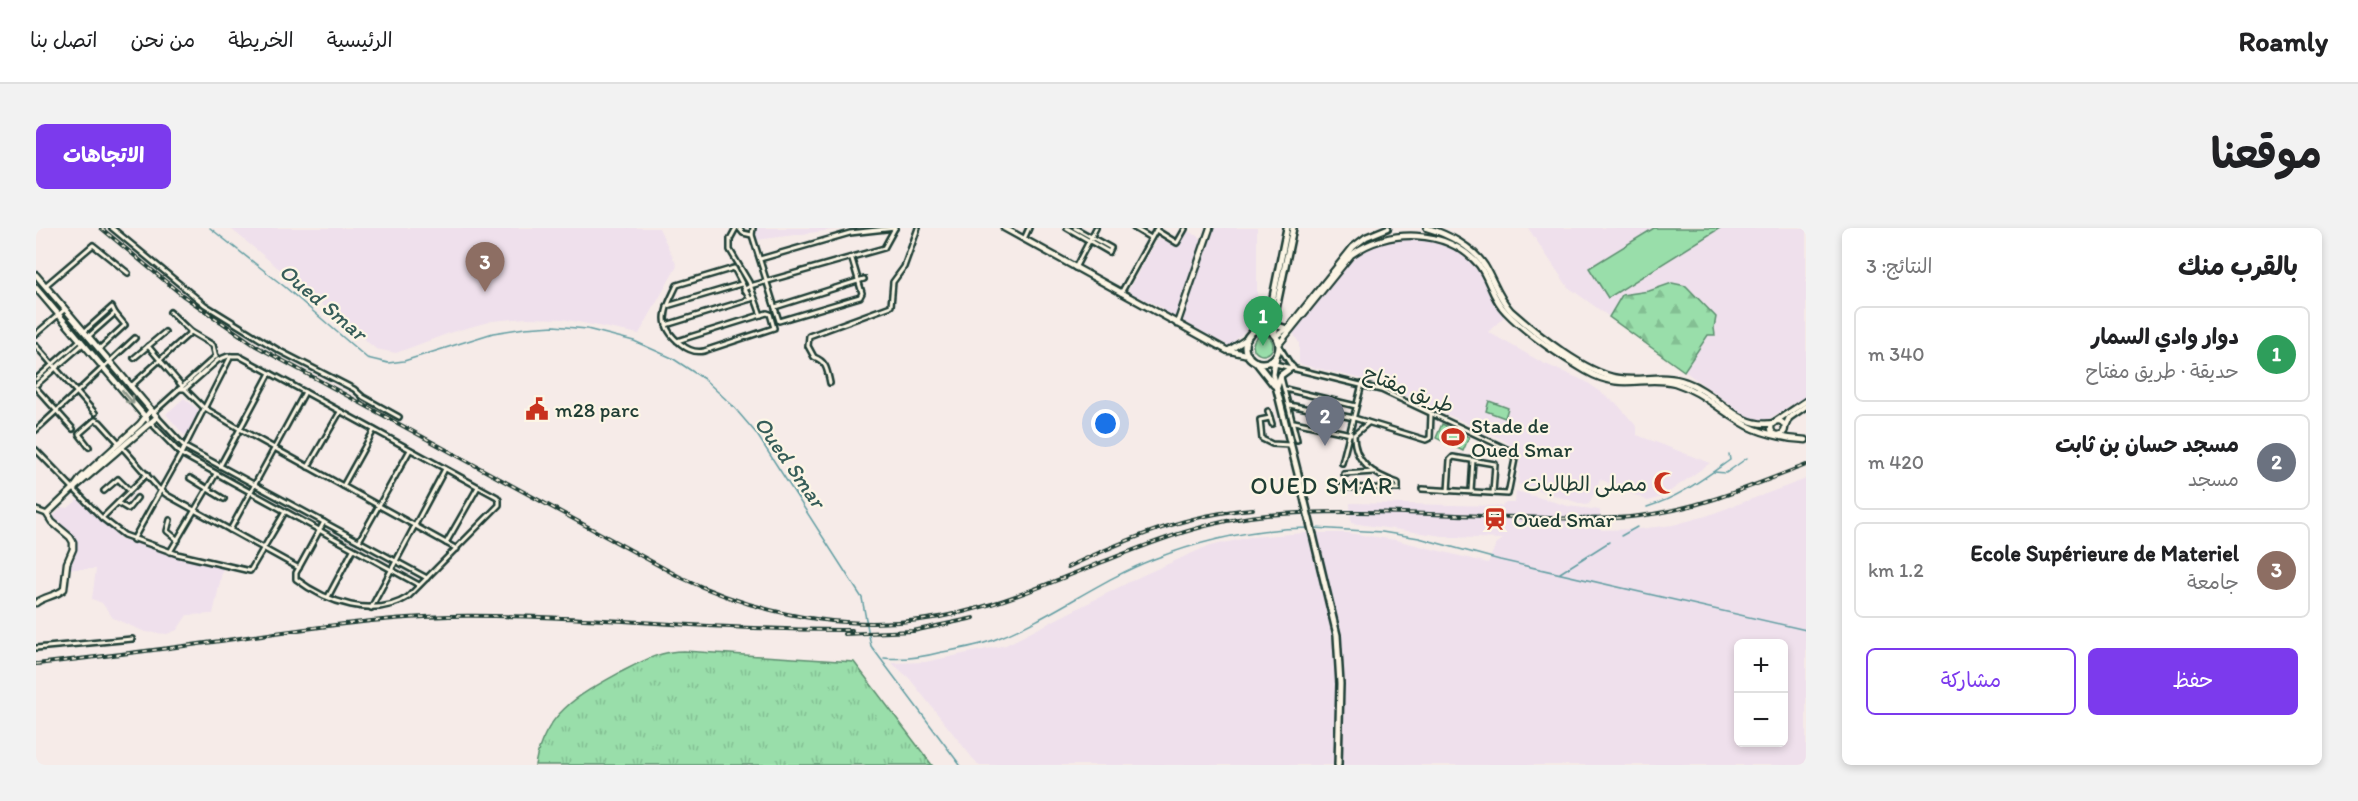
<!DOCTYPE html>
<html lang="ar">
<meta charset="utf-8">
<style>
body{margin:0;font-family:Itim,"Playpen Sans Arabic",sans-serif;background:#f2f2f2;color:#202124;direction:rtl}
.controls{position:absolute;right:18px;bottom:18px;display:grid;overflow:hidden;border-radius:9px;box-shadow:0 3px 9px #0003}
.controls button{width:54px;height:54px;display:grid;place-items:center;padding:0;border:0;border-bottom:2px solid #e0e0e0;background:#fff;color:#202124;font:30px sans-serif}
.you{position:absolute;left:1070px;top:196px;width:21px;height:21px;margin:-15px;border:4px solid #fff;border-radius:50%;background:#1a73e8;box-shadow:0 0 0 9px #1a73e833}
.badge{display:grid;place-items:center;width:39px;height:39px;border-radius:50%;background:#7c3aed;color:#fff;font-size:20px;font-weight:700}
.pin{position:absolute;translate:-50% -50px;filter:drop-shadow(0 2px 3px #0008)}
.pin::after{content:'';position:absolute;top:32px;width:21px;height:18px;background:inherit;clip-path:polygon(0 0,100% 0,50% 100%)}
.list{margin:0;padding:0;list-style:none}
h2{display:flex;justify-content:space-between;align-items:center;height:78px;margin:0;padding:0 24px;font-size:26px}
h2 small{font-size:20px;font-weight:400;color:#757577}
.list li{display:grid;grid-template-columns:39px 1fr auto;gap:18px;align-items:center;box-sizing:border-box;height:96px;margin:0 12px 12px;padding:0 12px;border:2px solid #e0e0e0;border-radius:9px}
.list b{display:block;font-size:22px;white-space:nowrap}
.list p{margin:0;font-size:20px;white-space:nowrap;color:#757577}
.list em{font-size:20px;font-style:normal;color:#757577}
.actions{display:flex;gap:12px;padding:18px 24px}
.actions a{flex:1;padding:14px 0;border:2px solid #7c3aed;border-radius:9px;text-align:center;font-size:21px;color:#7c3aed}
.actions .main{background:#7c3aed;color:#fff}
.map{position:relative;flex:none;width:1770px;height:537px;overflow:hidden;direction:ltr;border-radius:9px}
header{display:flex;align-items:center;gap:36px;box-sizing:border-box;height:84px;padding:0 30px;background:#fff;border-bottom:2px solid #e0e0e0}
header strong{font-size:28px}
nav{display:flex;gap:33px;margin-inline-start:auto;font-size:21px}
.intro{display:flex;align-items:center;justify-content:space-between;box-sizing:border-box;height:144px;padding:0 36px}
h1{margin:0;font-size:42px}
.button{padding:15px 27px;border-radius:9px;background:#7c3aed;color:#fff;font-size:21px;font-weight:700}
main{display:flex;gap:36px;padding:0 36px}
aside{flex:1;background:#fff;border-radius:9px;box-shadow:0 3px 9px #0003}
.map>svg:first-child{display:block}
.built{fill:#efe0ec;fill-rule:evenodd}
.forest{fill:url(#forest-firs);stroke:#5c8e6f;stroke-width:1.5}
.park{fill:url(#park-tufts);stroke:#5c8e6f;stroke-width:1.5}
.pitch{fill:#99deaa;stroke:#5c8e6f;stroke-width:1.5}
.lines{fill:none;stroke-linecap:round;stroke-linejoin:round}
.stream{stroke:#639ea3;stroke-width:1.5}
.street-casing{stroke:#1f3d34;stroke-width:8}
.secondary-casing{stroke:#1f3d34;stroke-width:9}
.primary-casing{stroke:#1f3d34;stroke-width:10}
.street{stroke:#fcf5e5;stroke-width:3}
.secondary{stroke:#fcf5e5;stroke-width:4.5}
.primary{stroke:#fcf5e5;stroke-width:5}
.rail-casing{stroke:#1f3d34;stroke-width:4}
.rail{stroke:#fcf5e5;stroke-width:1.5;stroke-dasharray:4.5;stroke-linecap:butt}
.primary-bridge-casing{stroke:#1f3d34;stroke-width:10;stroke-linecap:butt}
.primary-bridge{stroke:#fcf5e5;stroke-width:5}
.oneway{stroke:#8e998c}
.labels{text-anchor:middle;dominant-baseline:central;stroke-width:4.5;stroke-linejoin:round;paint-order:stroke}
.street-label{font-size:21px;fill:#1f3d34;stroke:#fcf5e5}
.poi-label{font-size:21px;fill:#1f3d34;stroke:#fcf5e5;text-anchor:start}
.water-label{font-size:22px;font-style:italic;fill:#365d59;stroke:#fcf5e5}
.quarter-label{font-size:24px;letter-spacing:1.5px;fill:#1f3d34;stroke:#fcf5e5}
</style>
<header>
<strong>Roamly</strong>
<nav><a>الرئيسية</a><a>الخريطة</a><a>من نحن</a><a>اتصل بنا</a></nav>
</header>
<div class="intro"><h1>موقعنا</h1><a class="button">الاتجاهات</a></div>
<main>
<aside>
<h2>بالقرب منك<small>النتائج: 3</small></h2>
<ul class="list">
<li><span class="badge" style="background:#2e9e5b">1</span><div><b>دوار وادي السمار</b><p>حديقة · طريق مفتاح</p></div><em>340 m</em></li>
<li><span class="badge" style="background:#6b7280">2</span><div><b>مسجد حسان بن ثابت</b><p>مسجد</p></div><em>420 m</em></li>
<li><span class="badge" style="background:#8d6e63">3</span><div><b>Ecole Supérieure de Materiel</b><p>جامعة</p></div><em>1.2 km</em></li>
</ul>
<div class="actions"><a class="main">حفظ</a><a>مشاركة</a></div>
</aside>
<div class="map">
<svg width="1770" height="537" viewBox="0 0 1770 537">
<defs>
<pattern id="forest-firs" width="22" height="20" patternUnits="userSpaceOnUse" patternTransform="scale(1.5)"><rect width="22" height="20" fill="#99deaa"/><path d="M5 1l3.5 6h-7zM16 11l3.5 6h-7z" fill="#83bf93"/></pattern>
<pattern id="park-tufts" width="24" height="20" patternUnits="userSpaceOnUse" patternTransform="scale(1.5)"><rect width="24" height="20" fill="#99deaa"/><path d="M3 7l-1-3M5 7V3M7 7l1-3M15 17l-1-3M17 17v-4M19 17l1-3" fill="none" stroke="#83bf93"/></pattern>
</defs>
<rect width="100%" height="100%" fill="#f6ebe8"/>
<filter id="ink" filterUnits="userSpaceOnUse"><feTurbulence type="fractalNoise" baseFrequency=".0167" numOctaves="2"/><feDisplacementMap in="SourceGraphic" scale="12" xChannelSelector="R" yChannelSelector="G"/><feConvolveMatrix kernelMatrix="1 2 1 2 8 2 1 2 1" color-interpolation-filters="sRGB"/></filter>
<g filter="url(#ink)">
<g class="built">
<polygon points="194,0 623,0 641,38 603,106 526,91 491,90 456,93 416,104 360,125 340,121"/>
<polygon points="720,0 811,0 721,12"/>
<polygon points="1178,0 1221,0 1221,92 1193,118 1148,94 1147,90 1154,69 1148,68 1142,87 1138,89 1126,82 1125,79 1094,65 1093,61 1122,10 1142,18 1152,3 1168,12 1155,48 1160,50"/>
<polygon points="1492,0 1770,0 1770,168 1733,191 1723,192 1712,189 1532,59"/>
<polygon points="1368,6 1406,14 1429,27 1438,35 1445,44 1460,76 1470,87 1452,104 1507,135 1551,154 1582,177 1601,199 1601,207 1674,235 1626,269 1612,273 1564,251 1553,276 1549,277 1482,256 1484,232 1481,222 1466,211 1339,154 1263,136 1263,115 1256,103 1318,29 1329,20"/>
<polygon points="148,170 164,183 152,205 148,207 130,186"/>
<path d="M1770 251V537H942L873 450 856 435 889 434 970 417 1105 348 1170 319 1214 309 1269 305H1312L1360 312 1452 335 1460 316 1467 311 1414 309 1315 295 1314 275 1466 278 1468 275H1479L1480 263 1532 278 1564 282 1565 302 1602 301 1637 297 1670 288ZM1702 416H1748V514H1702Z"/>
<polygon points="44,270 85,311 187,340 177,386 151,387 141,402 131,406 109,404 77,390 66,375 56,371 60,341 33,341 39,316 35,306 17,289 26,279 32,280"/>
</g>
<polygon class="forest" points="1636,55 1650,58 1680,89 1678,100 1679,107 1672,107 1648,143 1573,89 1586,67 1613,63"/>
<g class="park">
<circle cx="1227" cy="117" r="10"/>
<path d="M648 423 818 434 896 537H499C508 486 541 468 583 445 605 434 623 423 648 423Z"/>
</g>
<g class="pitch">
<polygon points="1618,0 1684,0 1572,70 1553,40"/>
<polygon points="1453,173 1472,180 1469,190 1450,183"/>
<polygon points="1406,196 1433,209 1427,223 1400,210"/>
</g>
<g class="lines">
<g class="stream">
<polyline points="174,0 249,59 331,130 352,135 368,133 457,105 489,100 518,98 551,101 598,113 636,130 668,151 696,177 720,205 826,370 835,418 924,537"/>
<polyline points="1678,244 1690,245 1711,230"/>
<path d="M1611 279C1642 270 1667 251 1694 232L1693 226"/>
<polyline points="1278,300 1346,304 1383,310 1464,332 1770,402"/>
<polyline points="1585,308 1601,299"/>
<polyline points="1524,345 1573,314"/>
<path d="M848 430C868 432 887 429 906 424 924 421 943 418 960 411 1015 390 1063 352 1118 331 1167 312 1221 300 1274 300"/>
</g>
<g class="street-casing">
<g id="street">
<polyline points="76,0 169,77 242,122 318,161 327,169 363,189"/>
<polyline points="700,0 694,11 694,22 713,54 725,87"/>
<polyline points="703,0 707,5 716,7"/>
<polyline points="717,0 716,7 743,93 824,69 826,65 816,31"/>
<polyline points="1031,0 1073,24"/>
<polyline points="1039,0 1075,20 1073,24"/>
<polyline points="1098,0 1115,10"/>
<polyline points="1120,2 1141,15 1149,1"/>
<polyline points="988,11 993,0"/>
<polyline points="724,31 814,5 859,0"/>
<polyline points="1039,40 1060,0"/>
<polyline points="9,58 57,17 92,45"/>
<polyline points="708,62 714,58 848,20 859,0"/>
<polyline points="1085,65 1121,0"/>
<polyline points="631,78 705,56"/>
<polyline points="739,79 828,51"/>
<polyline points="134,84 155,104 177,117 180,129"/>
<polyline points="630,97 718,70"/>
<polyline points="49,103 76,79 79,85 53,108"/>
<polyline points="0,106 28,82"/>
<path d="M641 113 731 85 734 86 738 100 668 123C659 125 652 122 645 116 620 97 629 82 641 57L698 40 714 71"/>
<polyline points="0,118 59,185"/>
<polyline points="112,118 146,158"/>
<polyline points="1243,118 1255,137"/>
<polyline points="63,121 89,97 79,85"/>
<polyline points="98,130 129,104"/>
<polyline points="1231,134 1345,162 1473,222 1479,231 1472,266 1386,261"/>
<polyline points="1245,149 1261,212"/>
<polyline points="0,151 44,112"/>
<path d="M794 155C791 142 791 134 778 129L772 118 773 108 855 78 857 54 868 39 882 0"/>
<polyline points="0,157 47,116"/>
<polyline points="94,159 155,104"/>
<polyline points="0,160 37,201"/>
<path d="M143 161H149L182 132 192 128H203L461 269 463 272V277L372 369C338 391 290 374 260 351V345L288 294"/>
<polyline points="149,161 167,179 204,201 421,321"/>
<polyline points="1249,161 1320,178"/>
<polyline points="1253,177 1318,190 1390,212 1394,210 1395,186"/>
<polyline points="1232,183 1236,196"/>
<polyline points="117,185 180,128"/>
<polyline points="121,189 149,219 391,350"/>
<polyline points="1234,190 1224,192 1226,211 1236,216 1254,217"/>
<polyline points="114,194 145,226 383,357"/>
<polyline points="1258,194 1315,206"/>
<polyline points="0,202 99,110"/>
<polyline points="53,219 43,206 59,192 64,194 83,215"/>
<polyline points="86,219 122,260 131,267 263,340"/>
<polyline points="0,222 66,290 88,307 141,326 214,343 249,284"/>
<polyline points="1306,235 1326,156"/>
<polyline points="184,238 234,145"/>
<polyline points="272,239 304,184"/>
<polyline points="1308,246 1338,244"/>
<polyline points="154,250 188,271"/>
<polyline points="307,258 338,202"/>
<path d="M1304 259 1362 261V255C1338 247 1318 235 1318 207L1332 195"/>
<polyline points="68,263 82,251 93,262"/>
<polyline points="1412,263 1414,232 1417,229 1459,236 1457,265"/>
<polyline points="1435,263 1437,232"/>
<polyline points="82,275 92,281 101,270"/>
<polyline points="0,282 11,286"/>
<polyline points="66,290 111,246"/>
<polyline points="134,292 131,303 142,312"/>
<polyline points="194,302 269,164"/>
<polyline points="97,312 145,226 195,128"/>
<polyline points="323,313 374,222"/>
<polyline points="410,315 442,259"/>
<polyline points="134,324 180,246"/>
<polyline points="292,369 317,322"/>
<polyline points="335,380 409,241"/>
<polyline points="0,420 96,411"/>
</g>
</g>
<g class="secondary-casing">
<g id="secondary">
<polyline points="968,0 1190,122 1213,127"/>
<path d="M1391 0C1412 6 1437 19 1449 38 1458 53 1462 69 1475 83 1500 105 1549 145 1582 150 1605 154 1627 145 1650 154 1682 165 1702 202 1738 195"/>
<polyline points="0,47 121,189 37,261"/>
<polyline points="0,60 111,191"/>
<polyline points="1141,96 1174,0"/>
<polyline points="1240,108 1253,99 1317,19 1330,9 1352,0"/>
<path d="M1243 116 1315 27C1351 0 1411 0 1443 37 1454 52 1456 70 1470 84 1492 107 1523 127 1550 143 1586 164 1607 147 1639 155 1665 163 1682 181 1705 194 1722 205 1749 211 1770 212"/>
<polyline points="1192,123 1212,110"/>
<polyline points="1740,193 1770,173"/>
<circle cx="1742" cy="200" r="7"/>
<polyline points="1749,199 1753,190 1770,178"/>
<path d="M0 375C9 368 21 368 28 361L31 335 37 321V314L34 309 16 294 11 286 37 261 45 250 104 196 115 182"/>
</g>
</g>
<g class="primary-casing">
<g id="primary">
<polyline points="1238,93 1242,98 1251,101"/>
<circle cx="1226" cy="118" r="17"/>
<polyline points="1222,102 1234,84 1251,0"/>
<polyline points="1239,107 1239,86 1257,0"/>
<polyline points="1240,128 1237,146 1269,274"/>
<polyline points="1220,134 1238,157"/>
<polyline points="1241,159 1245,147 1256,139"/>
<polyline points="1277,307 1301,407 1304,456 1302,537"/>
</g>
</g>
<use href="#street" class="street"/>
<use href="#secondary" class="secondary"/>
<use href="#primary" class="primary"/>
<g class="rail-casing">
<g id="rail">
<path d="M65 0 146 67 220 118 644 349C732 391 830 408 927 384 973 373 1019 353 1064 335 1118 314 1172 292 1231 287 1314 280 1398 287 1481 289 1522 290 1563 293 1603 288 1662 281 1716 258 1770 237"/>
<path d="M1032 339C1091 311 1151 286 1217 281"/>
<polyline points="808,406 877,403 938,390"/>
<path d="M0 436C61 429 123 422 184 413 260 402 336 390 413 388 548 386 681 403 816 402"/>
</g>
</g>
<use href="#rail" class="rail"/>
<g class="primary-bridge-casing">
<polyline id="primary-bridge" points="1269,274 1277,307"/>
</g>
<use href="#primary-bridge" class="primary-bridge"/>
</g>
<defs><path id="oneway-shaft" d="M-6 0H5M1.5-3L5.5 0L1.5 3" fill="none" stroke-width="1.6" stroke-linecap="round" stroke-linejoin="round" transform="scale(1.5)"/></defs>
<use class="oneway" href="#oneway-shaft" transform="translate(92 169) rotate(50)"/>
</g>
<defs>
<g id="civic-bare" transform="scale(1.8)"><path d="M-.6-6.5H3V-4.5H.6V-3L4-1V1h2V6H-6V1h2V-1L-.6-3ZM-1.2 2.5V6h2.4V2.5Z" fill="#c8321e" stroke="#fcf5e5" stroke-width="2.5" paint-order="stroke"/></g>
<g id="stadium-bare" transform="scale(1.8)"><path d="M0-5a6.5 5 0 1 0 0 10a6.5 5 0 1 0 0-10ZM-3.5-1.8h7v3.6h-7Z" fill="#c8321e" stroke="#fcf5e5" stroke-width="2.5" paint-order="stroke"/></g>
<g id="mosque-bare" transform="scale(1.8)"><path d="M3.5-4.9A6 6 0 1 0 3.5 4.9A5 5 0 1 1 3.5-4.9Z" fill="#c8321e" stroke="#fcf5e5" stroke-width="2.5" paint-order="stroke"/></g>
<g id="station-bare" transform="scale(1.8)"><path d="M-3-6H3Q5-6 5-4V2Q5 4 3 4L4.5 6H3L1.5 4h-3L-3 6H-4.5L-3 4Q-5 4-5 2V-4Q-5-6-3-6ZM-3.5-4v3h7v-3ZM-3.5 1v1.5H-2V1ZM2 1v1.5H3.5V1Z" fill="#c8321e" stroke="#fcf5e5" stroke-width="2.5" paint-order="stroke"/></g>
</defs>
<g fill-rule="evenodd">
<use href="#civic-bare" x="501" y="181"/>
<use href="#stadium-bare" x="1417" y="209"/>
<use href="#mosque-bare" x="1629" y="255"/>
<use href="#station-bare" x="1459" y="291"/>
</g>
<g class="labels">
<g class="street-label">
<text transform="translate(1373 161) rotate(22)">طريق مفتاح</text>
</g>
<g class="poi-label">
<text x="519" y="181">m28 parc</text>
<text x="1435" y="197">Stade de<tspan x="1435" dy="24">Oued Smar</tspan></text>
<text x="1611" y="255" text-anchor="end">مصلى الطالبات</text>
<text x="1477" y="291">Oued Smar</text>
</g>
<g class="water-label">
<text transform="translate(287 74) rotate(40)">Oued Smar</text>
<text transform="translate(754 234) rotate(55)">Oued Smar</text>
</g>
<g class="quarter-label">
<text x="1286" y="257">OUED SMAR</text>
</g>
</g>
</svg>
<div class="controls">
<button>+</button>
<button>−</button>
</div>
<div class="you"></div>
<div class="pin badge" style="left:1227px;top:118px;background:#2e9e5b">1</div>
<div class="pin badge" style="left:1289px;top:218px;background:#6b7280">2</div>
<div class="pin badge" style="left:449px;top:64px;background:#8d6e63">3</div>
</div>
</main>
